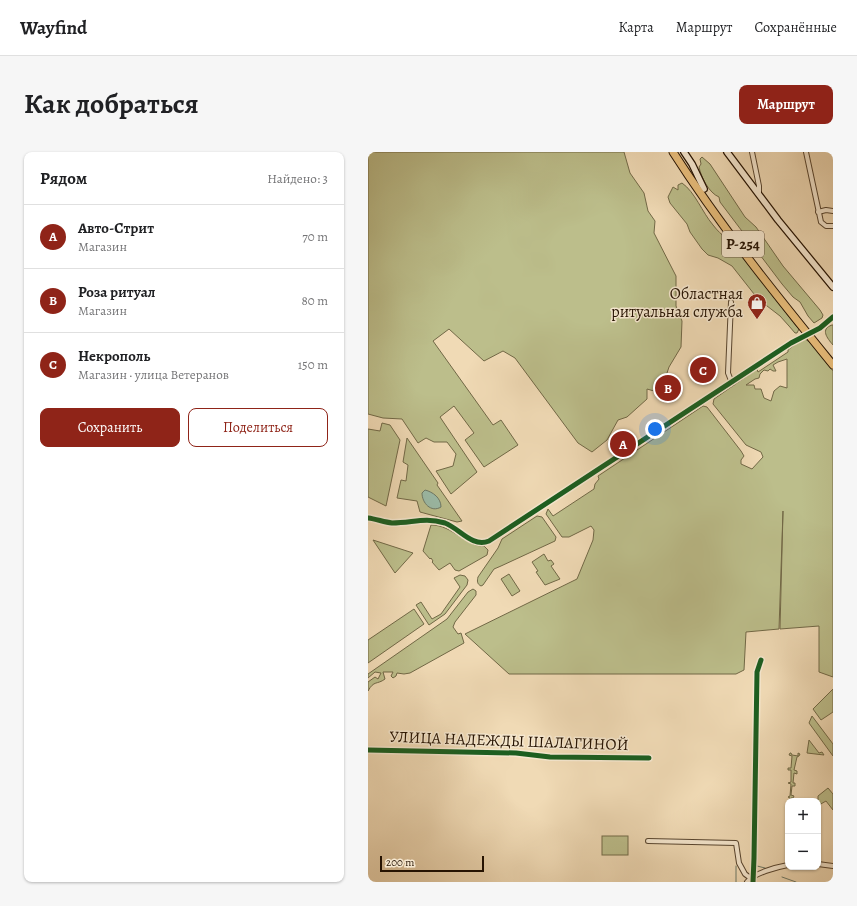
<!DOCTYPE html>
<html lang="ru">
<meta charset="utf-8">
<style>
body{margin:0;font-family:Alegreya,serif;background:#f6f6f6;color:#202124}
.controls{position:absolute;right:12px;bottom:12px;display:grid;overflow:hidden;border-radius:8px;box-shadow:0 1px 3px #0004}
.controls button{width:36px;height:36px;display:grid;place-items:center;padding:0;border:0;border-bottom:1px solid #e0e0e0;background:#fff;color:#202124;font:20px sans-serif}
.scale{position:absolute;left:12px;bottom:10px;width:104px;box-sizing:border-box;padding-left:4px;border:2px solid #261302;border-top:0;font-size:11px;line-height:14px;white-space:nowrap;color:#261302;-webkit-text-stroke:3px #f5e7cf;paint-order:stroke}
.you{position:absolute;left:287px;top:277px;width:14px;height:14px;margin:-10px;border:3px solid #fff;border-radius:50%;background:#1a73e8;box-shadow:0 0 0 6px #1a73e833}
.badge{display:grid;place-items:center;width:26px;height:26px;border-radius:50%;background:#8f2418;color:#fff;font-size:13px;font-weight:700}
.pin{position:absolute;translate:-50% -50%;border:2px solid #fff;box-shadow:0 1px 4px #0006}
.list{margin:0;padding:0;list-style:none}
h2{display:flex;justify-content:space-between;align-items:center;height:52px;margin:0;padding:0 16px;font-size:17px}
h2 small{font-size:13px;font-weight:400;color:#757577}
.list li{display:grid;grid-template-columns:26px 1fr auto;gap:12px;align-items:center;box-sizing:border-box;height:64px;padding:0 16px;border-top:1px solid #e0e0e0}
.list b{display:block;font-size:15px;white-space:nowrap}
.list p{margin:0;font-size:13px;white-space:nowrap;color:#757577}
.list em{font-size:13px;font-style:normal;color:#757577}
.actions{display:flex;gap:8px;padding:12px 16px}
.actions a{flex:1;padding:9px 0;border:1px solid #8f2418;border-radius:8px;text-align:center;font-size:14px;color:#8f2418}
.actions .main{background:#8f2418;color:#fff}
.map{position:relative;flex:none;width:465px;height:730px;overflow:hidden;border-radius:8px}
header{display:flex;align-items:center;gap:24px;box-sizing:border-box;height:56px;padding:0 20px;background:#fff;border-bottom:1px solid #e0e0e0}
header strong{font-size:19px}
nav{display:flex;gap:22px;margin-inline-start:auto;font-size:14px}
.intro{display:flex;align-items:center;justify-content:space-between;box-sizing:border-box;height:96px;padding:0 24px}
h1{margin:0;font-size:28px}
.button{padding:10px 18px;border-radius:8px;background:#8f2418;color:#fff;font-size:14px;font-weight:700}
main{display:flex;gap:24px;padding:0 24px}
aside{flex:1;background:#fff;border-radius:8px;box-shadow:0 1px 3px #0004}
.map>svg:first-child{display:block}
.green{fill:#bcbe8b;stroke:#716846;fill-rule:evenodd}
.water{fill:#9bbba8;stroke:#6c7866}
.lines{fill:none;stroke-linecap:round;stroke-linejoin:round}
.stream{stroke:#6c7866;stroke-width:1}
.street-casing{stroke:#58452f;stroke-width:6}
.secondary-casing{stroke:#261302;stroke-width:8}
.highway-casing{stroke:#261302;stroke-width:9}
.street{stroke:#f5e7cf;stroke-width:4}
.secondary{stroke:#f5e7cf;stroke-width:5.5}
.highway{stroke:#e8bd7a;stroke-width:7}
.cycleway-casing{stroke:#f5e7cf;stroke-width:8}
.cycleway{stroke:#1b5e20;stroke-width:5}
.labels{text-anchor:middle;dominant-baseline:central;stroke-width:3;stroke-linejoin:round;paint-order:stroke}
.shield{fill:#f5e7cf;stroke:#645340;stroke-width:1}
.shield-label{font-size:15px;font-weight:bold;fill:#261302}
.poi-label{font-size:16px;fill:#261302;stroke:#f5e7cf;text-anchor:end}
.street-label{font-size:16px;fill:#261302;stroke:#f5e7cf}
</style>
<header>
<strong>Wayfind</strong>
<nav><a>Карта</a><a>Маршрут</a><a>Сохранённые</a></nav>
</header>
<div class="intro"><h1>Как добраться</h1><a class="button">Маршрут</a></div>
<main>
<aside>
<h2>Рядом<small>Найдено: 3</small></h2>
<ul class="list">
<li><span class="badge">A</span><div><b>Авто-Стрит</b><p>Магазин</p></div><em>70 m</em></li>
<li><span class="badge">B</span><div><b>Роза ритуал</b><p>Магазин</p></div><em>80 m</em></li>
<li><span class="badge">C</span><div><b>Некрополь</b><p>Магазин · улица Ветеранов</p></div><em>150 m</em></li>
</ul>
<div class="actions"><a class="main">Сохранить</a><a>Поделиться</a></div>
</aside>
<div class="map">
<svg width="465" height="730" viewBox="0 0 465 730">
<rect width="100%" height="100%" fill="#f0dab5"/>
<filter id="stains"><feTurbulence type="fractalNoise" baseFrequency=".005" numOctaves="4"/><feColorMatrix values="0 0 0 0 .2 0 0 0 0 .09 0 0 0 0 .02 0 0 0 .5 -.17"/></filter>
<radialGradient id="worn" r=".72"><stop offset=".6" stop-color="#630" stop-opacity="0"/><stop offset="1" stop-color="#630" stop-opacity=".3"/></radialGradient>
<g class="green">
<polygon points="0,0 256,0 262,21 276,41 280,59 287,69 286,81 308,124 308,154 314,169 313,195 301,215 296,230 286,239 279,237 279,247 259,265 250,268 239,288 224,300 210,291 147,206 135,199 116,209 81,177 65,189 125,273 133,268 150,293 116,315 97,288 106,281 86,254 72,265 109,320 83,342 68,319 85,314 88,302 79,290 66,290 58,286 50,291 34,267 15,266 0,262"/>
<path d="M334 5 342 12 377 65 388 75 415 114 452 158 455 163 454 166 446 171 440 164 432 150 425 145 414 132 352 50 351 45C341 41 333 25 331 15L333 12 332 7Z"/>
<path d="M314 31C327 40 334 60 345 73 354 85 363 88 372 102L429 175 431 177 429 181H427L421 174 412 164 390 147 364 114 350 106 340 103 334 97 322 80 319 72 302 51 300 45 305 35 310 38V33Z"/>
<path d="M464 173H465V193C459 186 452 177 464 173Z"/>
<path d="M437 187 443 191 465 219V525L451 520V474L412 477 415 359 411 477 378 480 376 518 368 522H141L97 482 209 427 225 388 226 378 223 374 201 385H194L178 362 180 357 185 364 226 337 227 332 231 327 230 324 335 254 339 255 373 299 376 304 373 308V312L384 317 395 305 393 300 378 293 345 252 346 247 389 217 390 220 420 200V198L430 190ZM419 207V236L412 234 406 239 403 249 396 246 393 237H387L386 233H378L387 227 391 226 392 222 396 218 400 219 402 217 405 219H408L405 213 410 210Z"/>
<polygon points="14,271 22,273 32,288 18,354 0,345 0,277 12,279"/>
<polygon points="39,286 70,331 69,333 94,369 89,370 52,360 49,349 29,346 33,328 38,329 40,313 35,310"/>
<path d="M169 364 174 365 188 385 187 389 133 414 126 417 115 433 113 434C109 432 109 429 110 425L130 396 134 387Z"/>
<path d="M63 373C85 373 98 395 116 394L120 398 119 403 91 419 87 418 82 411 71 418 64 410 65 409 63 406 62 407 55 399Z"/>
<polygon points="5,388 45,401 27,421"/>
<polygon points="176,402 180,409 183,408 186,412 183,414 192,427 177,433 168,420 170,419 164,410"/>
<polygon points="141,422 152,439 144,444 133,427"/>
<polygon points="92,423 97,424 100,428 99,433 77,462 61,473 48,453 53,450 64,467 73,462 92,435 86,426"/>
<path d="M105 437 108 439V443L87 470 85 475 90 482 93 481 96 491 42 521 36 522 29 521 28 524 25 526 23 524 25 520H15L17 527C9 533 6 528 0 539V530L7 525 10 527 13 521 7 520 0 526V522L79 467 100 440Z"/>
<polygon points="46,457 56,472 0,511 0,488"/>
<polygon points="465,537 465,560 453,568 445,557"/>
<polygon points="444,564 465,592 465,604 441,571"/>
<polygon points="441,588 451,601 454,600 456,603 439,601"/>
<polygon points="422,601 423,601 424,603 430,604 430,601 432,602 431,604 429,605 426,618 429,619 429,622 426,621 425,631 427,631 427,634 424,634 423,643 426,644 425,646 423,646 422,649 422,646 420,645 422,644 423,632 420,631 423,630 423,618 420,618 420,616 423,616 424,604 421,603"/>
<polygon points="460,636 465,642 465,658 458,649 451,653 450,651 450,644"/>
<rect x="234" y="684" width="26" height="19"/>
</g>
<path class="water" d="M57 338C65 340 73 346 73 355 63 361 54 351 54 341Z"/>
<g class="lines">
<g class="stream">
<polyline points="389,714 397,716"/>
<polyline points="414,725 428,730"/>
<polyline points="368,730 368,714"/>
</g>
<g class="street-casing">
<g id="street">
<polyline points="384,0 391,34 391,43"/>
<polyline points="438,0 453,70 458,74 465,74"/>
<polyline points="450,60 458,58 465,59"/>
<polyline points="363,150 360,221 364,231"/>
<path d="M0 366C8 367 16 370 24 371 45 371 56 365 77 371 91 376 104 396 121 389L423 191 452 176 465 165"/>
<polyline points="0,598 148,601 182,605 281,606"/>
<polyline points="280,689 368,691 371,711 377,722 381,725 386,724"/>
<polyline points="450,712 465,714"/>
<path d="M379 730C386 721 409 715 420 713"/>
<polyline points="385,730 386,706 389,520 393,508"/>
</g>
</g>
<g class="secondary-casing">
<g id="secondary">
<polyline points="316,0 324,12 336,37"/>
<polyline points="359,0 410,68 465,135"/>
</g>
</g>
<g class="highway-casing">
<path id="highway" d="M305 0C353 75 409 144 465 213"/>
</g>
<use href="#street" class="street"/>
<use href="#secondary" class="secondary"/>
<use href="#highway" class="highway"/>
<g class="cycleway-casing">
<g id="cycleway">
<path d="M0 366C8 367 16 370 24 371 45 371 56 365 77 371 91 376 104 396 121 389L423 191 452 176 465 165"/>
<polyline points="0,598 148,601 182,605 281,606"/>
<polyline points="385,730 386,706 389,520 393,508"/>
</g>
</g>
<use href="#cycleway" class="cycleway"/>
</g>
<defs>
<g id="shop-pin" transform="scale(1)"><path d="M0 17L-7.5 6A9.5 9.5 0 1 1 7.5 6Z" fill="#8f2418" stroke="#f5e7cf"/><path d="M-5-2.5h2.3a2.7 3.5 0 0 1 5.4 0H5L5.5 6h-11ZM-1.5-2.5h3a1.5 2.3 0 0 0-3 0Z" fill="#fff"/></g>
</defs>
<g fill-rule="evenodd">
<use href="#shop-pin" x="389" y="151"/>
</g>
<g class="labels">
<rect class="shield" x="354" y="79" width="42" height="26" rx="3"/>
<g class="shield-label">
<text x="375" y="92">Р-254</text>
</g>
<g class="poi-label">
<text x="375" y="142">Областная<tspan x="375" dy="18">ритуальная служба</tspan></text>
</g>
<g class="street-label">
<text transform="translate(141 589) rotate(2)">УЛИЦА НАДЕЖДЫ ШАЛАГИНОЙ</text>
</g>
</g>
<rect width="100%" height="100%" filter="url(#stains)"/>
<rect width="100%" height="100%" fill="url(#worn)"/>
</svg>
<div class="controls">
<button>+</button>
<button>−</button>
</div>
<div class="scale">200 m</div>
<div class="you"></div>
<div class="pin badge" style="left:255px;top:292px">A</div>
<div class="pin badge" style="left:300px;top:236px">B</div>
<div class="pin badge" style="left:335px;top:218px">C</div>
</div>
</main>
